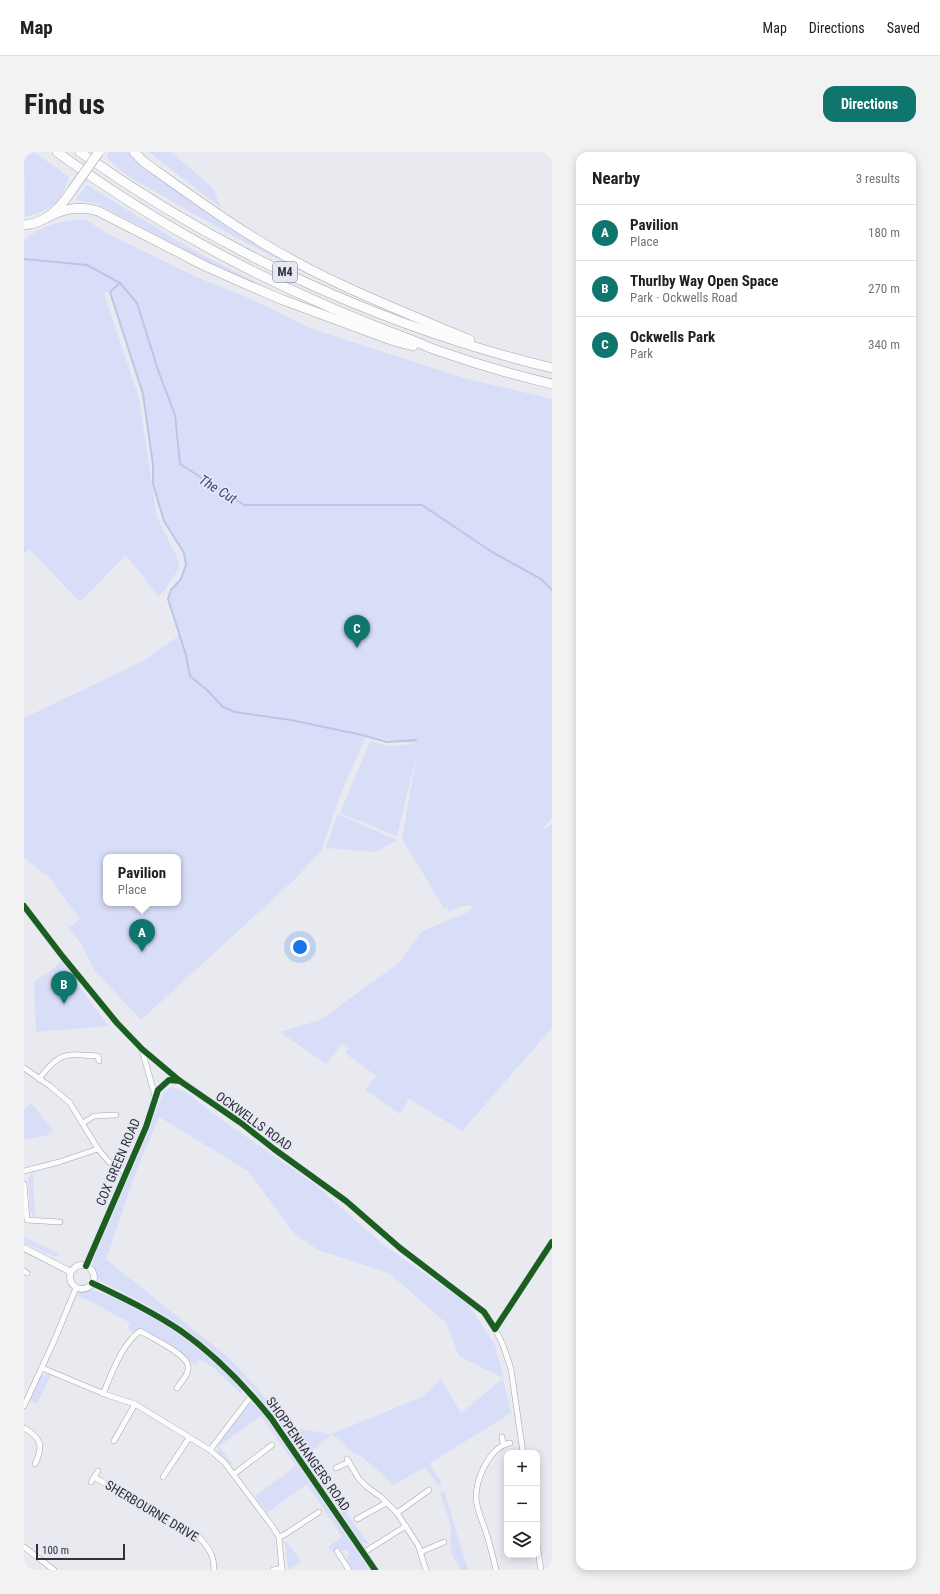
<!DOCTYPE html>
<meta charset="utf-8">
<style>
body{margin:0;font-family:"Roboto Condensed",sans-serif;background:#f2f2f2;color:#202124}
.controls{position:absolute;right:12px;bottom:12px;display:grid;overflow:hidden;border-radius:8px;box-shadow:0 2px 10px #0003}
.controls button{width:36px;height:36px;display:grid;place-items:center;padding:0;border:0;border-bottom:1px solid #e0e0e0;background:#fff;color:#202124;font:20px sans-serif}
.scale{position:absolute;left:12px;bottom:10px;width:89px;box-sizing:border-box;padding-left:4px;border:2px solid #313237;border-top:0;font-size:11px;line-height:14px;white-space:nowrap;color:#313237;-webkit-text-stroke:3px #e5e7f4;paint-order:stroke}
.you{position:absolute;left:276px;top:795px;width:14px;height:14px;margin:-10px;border:3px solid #fff;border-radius:50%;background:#1a73e8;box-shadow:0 0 0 6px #1a73e833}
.badge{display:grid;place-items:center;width:26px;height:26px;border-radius:50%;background:#0f766e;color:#fff;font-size:13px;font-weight:700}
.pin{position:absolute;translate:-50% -33px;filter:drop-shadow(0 1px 2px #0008)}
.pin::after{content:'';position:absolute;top:21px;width:14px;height:12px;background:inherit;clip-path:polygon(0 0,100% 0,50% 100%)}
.popup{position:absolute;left:79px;top:702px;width:78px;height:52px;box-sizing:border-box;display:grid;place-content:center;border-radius:8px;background:#fff;filter:drop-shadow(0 1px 3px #0005);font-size:13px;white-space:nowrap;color:#757577}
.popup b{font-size:15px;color:#202124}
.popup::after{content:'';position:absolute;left:50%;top:100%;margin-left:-8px;border:8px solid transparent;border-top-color:#fff}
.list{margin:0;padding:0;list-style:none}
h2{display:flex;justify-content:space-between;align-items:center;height:52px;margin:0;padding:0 16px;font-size:17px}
h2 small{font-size:13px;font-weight:400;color:#757577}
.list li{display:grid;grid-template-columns:26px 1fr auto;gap:12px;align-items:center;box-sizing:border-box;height:56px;padding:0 16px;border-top:1px solid #e0e0e0}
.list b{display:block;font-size:15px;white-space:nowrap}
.list p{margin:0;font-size:13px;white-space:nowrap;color:#757577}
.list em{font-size:13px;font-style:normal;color:#757577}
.icon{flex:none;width:22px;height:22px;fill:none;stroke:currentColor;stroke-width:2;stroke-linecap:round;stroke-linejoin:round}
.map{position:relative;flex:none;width:528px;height:1418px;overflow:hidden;border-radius:12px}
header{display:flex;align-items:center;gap:24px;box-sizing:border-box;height:56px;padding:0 20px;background:#fff;border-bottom:1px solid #e0e0e0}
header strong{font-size:19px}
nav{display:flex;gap:22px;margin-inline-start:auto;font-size:14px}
.intro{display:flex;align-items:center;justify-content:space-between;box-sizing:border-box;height:96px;padding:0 24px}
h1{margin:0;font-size:28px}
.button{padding:10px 18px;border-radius:12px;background:#0f766e;color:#fff;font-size:14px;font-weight:700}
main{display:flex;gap:24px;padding:0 24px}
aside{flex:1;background:#fff;border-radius:12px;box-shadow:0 2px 10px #0003}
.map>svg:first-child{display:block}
.green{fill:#d9def8;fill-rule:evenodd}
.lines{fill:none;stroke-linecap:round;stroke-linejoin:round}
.stream{stroke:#bec4e7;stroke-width:2}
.minor-casing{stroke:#a4a5aa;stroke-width:6}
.tertiary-casing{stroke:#a4a5aa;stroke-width:7}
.motorway-casing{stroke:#a4a5aa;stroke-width:10}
.minor{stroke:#fcfcfd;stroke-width:5}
.tertiary{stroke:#fcfcfd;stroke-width:6}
.motorway{stroke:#fcfcfd;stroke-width:9}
.motorway-bridge-casing{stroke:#a4a5aa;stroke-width:10;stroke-linecap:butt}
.motorway-bridge{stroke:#fcfcfd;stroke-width:9}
.cycleway-casing{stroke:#e5e7f4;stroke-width:8}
.cycleway{stroke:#1b5e20;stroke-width:6}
.labels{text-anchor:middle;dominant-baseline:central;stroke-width:3.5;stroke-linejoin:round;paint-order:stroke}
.shield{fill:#e5e7f4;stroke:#676870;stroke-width:1}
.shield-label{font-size:12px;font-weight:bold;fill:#313237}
.street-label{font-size:13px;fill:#313237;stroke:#e5e7f4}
.water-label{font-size:14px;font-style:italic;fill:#404681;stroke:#e5e7f4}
</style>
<header>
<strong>Map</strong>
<nav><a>Map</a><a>Directions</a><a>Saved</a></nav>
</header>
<div class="intro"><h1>Find us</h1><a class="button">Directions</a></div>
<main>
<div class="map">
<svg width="528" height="1418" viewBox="0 0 528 1418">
<rect width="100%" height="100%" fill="#e8eaf0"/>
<g class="green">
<path d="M0 0H10L45 25C36 52 27 58 1 65Z"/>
<path d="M85 0H106L131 23 195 68 300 129C245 104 193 76 141 45 122 34 97 23 83 5Z"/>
<polygon points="125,0 147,0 189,36 197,56"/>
<polygon points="63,33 169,98 251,140 247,140 200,119 74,52 51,48"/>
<path d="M61 67 81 80 170 124 232 149 288 177 440 226 528 247V666L517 679 528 672V876L438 979 385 947 376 962 341 938 352 924 321 901 325 897 318 892 302 912 256 880 296 868 375 811 398 779 444 760 449 754H439L425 760 423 755 420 756 378 687 393 601 373 684 316 661 346 589 363 594 393 592 342 584 318 639 297 699 271 727 117 868 71 819 56 790 44 776 56 767 25 725 0 706V566L121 508 156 483 144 447 147 438 157 427 162 413 160 401 140 369 129 332V313L119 242 86 140 96 132 80 142 115 246 133 365 153 405 155 417 135 445 102 403 56 450 5 397 0 402V88C20 72 36 69 61 67ZM82 705H154V751H82Z"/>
<polygon points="314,662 373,688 352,700 302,696"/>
<polygon points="38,810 84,874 12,880 10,830"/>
<path d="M148 935 162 940 188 961 289 1031 360 1093 444 1152 472 1195 487 1261 405 1312 418 1331 414 1333 401 1315 370 1333 341 1307 326 1298 308 1282 285 1302 310 1343 345 1392 337 1391 281 1306 253 1267 228 1236 198 1207 160 1176 120 1151 76 1129 71 1120 68 1107 140 939ZM135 965 224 1019 271 1082 294 1098 365 1121 422 1171 435 1204 479 1226 437 1261 417 1227 398 1245 307 1282 264 1275 233 1236 205 1206 82 1107 112 1020Z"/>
<polygon points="7,951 29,978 24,983 0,988 0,958"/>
<polygon points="9,1021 11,1065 6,1059 4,1026"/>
<polygon points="0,1085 36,1102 32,1105 0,1091"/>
<path d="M67 1137C84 1144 102 1150 118 1159 155 1178 188 1207 217 1236V1242L191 1217 176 1207 171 1214C156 1198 135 1187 115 1176L109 1180 104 1177 106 1171 62 1147 52 1144 58 1139Z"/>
<polygon points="24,1222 27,1223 13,1252 5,1248 15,1225"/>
<path d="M225 1251H231L276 1313 346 1418H329L322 1408 325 1402 323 1398 318 1399 315 1396 308 1400 304 1395 318 1385 283 1332 243 1361 231 1344 272 1314 237 1264 195 1294 211 1316C201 1307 189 1302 195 1289L220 1255Z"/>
<path d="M420 1339 444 1418H437C426 1401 426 1400 427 1380 428 1373 418 1348 416 1340Z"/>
<polygon points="262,1389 277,1409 264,1418 261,1390"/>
</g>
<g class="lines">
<g class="stream">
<polyline points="0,107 63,113 96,131 113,151 135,221 151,263 156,312 220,353 398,353 468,400 517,427 528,438"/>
<polyline points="96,131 86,140 119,242 129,313 129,332 140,369 160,401 162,413 157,427 147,438 144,447 162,503 166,524 183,538 199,555 211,560 267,568 338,583 363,590 392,588"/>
</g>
<g class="minor-casing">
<g id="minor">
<polyline points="0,754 39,805 93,871 118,897 156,929 217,971 250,997 322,1049 376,1096 460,1160 471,1177 479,1193 487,1217 499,1301"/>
<polyline points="118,898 131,944"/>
<polyline points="0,916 26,934 46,951 74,997 85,1010 102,1021"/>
<path d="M15 927C36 899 41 902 74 904L75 909"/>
<polyline points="59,971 70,964 92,963"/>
<polyline points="0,1019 35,1010 74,997"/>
<polyline points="0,1032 3,1068 36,1070"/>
<polyline points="62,1114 122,975 134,938 145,928 156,929"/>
<polyline points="0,1119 3,1121"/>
<polyline points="18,1216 83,1243 111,1252 186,1298 200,1310 248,1374 255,1385 258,1418"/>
<path d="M79 1242C88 1221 97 1193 116 1179 126 1185 163 1202 164 1214 166 1221 157 1230 153 1236"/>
<polyline points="0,1254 30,1189 52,1136"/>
<path d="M0 1276C17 1286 20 1293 11 1312"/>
<polyline points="478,1285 479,1292"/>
<polyline points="90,1289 111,1252"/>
<polyline points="186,1298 228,1243"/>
<polyline points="323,1307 335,1327 343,1335 357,1345 373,1361 394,1393 402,1418"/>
<polyline points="312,1316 325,1310"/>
<polyline points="210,1322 248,1293"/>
<path d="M70 1325 175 1385C185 1396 190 1403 190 1418"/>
<polyline points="139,1325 165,1286"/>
<polyline points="67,1330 74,1319"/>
<polyline points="373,1361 405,1338"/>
<polyline points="333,1367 362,1351"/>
<polyline points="255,1385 260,1383 295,1360"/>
<polyline points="513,1392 517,1418"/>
<polyline points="0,1395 30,1418"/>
<polyline points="313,1399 325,1418"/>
<polyline points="397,1400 420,1390"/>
<polyline points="339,1401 382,1374"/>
<polyline points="249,1418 258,1416"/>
<path d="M472 1418C469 1404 465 1390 461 1377 457 1367 452 1355 452 1344 453 1324 466 1295 486 1291"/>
</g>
</g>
<g class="tertiary-casing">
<g id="tertiary">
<polyline points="0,1096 47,1120"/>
<circle cx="58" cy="1125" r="12"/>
<path d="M68 1131C99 1146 129 1160 157 1179 191 1203 221 1234 247 1266L351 1418"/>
</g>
</g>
<g class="motorway-casing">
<g id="motorway">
<path d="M33 0C142 80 263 142 390 189 398 192 406 196 415 199 452 212 490 223 528 232"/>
<path d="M56 0C198 101 359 175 528 216"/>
<path d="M110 0 120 10C169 45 218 81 272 110 328 140 387 163 446 188"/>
<path d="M22 66C39 57 55 53 74 59L181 114 219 131 259 148 370 189 389 194"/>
<path d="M0 73C23 71 36 56 48 38"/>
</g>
</g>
<use href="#minor" class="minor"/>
<use href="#tertiary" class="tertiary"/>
<use href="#motorway" class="motorway"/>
<g class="motorway-bridge-casing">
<polyline id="motorway-bridge" points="48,38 75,0"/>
</g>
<use href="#motorway-bridge" class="motorway-bridge"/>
<g class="cycleway-casing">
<g id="cycleway">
<polyline points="0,754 39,805 93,871 118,897 156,929 217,971 250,997 322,1049 376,1096 460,1160 471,1177 528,1090"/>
<polyline points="62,1114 122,975 134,938 145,928 156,929"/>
<path d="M68 1131C99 1146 129 1160 157 1179 191 1203 221 1234 247 1266L351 1418"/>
</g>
</g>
<use href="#cycleway" class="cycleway"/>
</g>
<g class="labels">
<rect class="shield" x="249" y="110" width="24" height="20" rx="3"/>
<g class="shield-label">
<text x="261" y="120">M4</text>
</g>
<g class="street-label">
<text transform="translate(230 969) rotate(36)">OCKWELLS ROAD</text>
<text transform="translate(94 1010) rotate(-67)">COX GREEN ROAD</text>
<text transform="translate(284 1302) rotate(55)">SHOPPENHANGERS ROAD</text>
<text transform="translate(128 1359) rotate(31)">SHERBOURNE DRIVE</text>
</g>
<g class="water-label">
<text transform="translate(194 337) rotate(32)">The Cut</text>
</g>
</g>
</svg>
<div class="controls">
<button>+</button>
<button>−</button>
<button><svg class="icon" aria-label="layers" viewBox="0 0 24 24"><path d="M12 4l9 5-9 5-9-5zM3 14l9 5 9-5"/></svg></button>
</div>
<div class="scale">100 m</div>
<div class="you"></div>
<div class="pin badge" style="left:118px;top:800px">A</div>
<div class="popup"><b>Pavilion</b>Place</div>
<div class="pin badge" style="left:40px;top:852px">B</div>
<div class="pin badge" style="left:333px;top:496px">C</div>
</div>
<aside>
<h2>Nearby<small>3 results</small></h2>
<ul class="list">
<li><span class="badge">A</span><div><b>Pavilion</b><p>Place</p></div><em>180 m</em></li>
<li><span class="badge">B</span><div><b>Thurlby Way Open Space</b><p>Park · Ockwells Road</p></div><em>270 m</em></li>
<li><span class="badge">C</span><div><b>Ockwells Park</b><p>Park</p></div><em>340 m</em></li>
</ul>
</aside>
</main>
